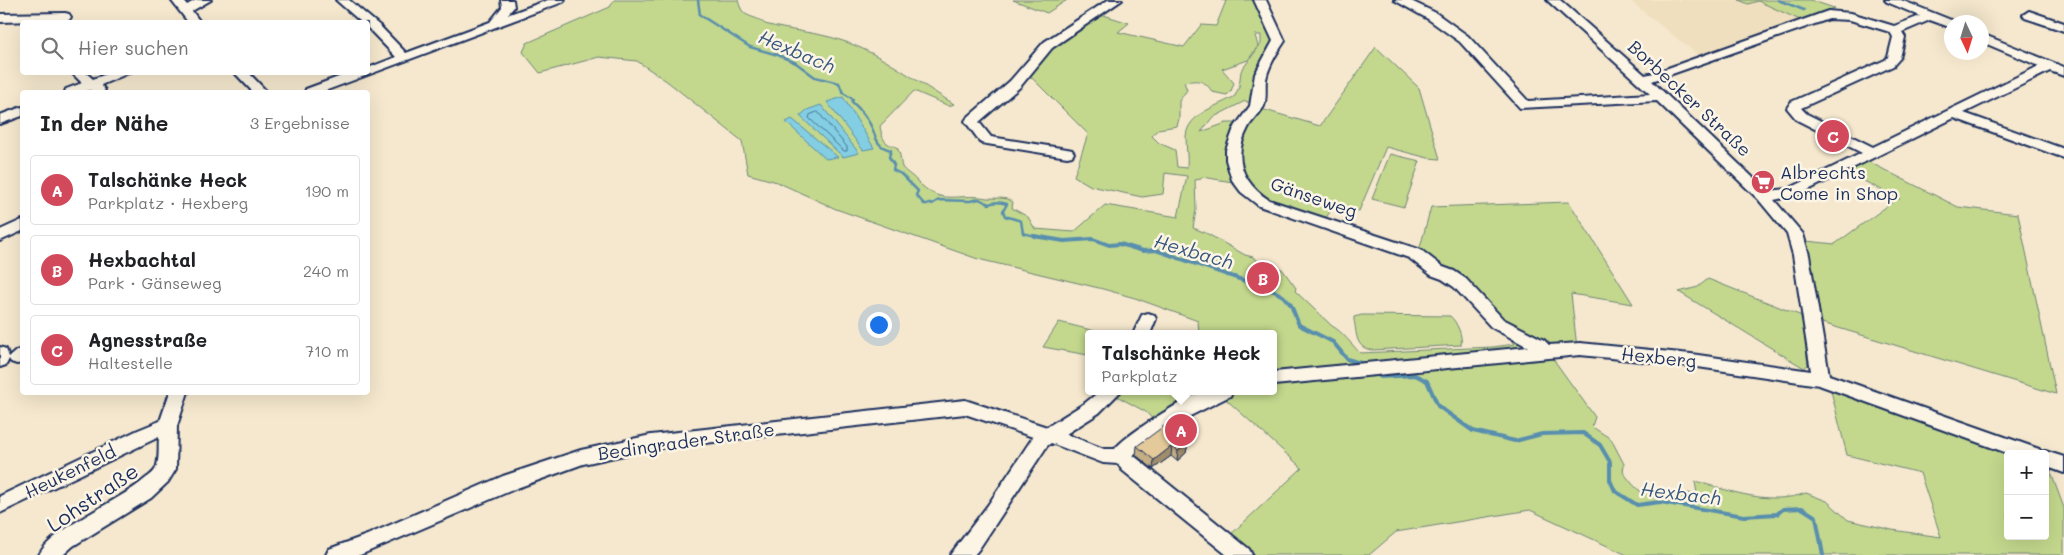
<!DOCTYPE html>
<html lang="de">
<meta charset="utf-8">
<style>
body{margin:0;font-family:Mali,sans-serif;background:#f2f2f2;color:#202124}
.controls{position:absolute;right:15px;bottom:15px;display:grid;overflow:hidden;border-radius:5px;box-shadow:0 5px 20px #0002}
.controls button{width:45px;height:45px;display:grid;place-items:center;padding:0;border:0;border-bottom:1px solid #e0e0e0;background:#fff;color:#202124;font:25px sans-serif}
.compass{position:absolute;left:1944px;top:15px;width:45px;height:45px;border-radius:50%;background:#fff;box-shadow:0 5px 20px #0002;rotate:176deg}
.you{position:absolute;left:878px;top:324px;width:18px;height:18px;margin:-12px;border:4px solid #fff;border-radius:50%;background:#1a73e8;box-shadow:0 0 0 8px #1a73e833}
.badge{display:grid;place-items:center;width:32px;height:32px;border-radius:50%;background:#d1495b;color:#fff;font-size:16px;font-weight:700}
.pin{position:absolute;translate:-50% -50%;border:2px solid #fff;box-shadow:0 1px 5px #0006}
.popup{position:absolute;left:1085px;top:330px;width:192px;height:65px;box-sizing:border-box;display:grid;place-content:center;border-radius:5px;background:#fff;filter:drop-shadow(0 1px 4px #0005);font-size:16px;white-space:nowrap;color:#757577}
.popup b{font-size:19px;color:#202124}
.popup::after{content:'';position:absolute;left:50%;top:100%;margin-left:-10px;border:10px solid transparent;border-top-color:#fff}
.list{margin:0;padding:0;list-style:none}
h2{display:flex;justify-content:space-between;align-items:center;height:65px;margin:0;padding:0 20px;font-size:21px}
h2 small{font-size:16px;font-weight:400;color:#757577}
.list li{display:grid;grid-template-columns:32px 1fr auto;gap:15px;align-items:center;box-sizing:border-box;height:70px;margin:0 10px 10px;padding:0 10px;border:1px solid #e0e0e0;border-radius:5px}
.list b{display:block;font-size:19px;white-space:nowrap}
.list p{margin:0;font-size:16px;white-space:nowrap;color:#757577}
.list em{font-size:16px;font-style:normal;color:#757577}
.icon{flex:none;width:28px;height:28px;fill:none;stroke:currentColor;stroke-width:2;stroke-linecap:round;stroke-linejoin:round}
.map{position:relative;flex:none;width:2064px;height:555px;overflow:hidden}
.search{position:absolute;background:#fff;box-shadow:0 5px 20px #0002;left:20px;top:20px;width:350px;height:55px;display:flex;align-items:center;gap:12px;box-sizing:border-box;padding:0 18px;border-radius:5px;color:#757577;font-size:19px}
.panel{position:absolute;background:#fff;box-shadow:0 5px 20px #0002;left:20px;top:90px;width:350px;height:305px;border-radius:5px}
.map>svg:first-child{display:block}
.built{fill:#f0dfbe}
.green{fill:#c3d88d;stroke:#6f8476;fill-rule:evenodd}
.water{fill:#83cee3;stroke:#598eae}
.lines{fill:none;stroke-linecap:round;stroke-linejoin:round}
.shore{stroke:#456f93;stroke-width:1}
.stream-far1{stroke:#598eae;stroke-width:2.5}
.stream{stroke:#598eae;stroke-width:4}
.minor-casing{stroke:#1b2f5e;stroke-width:4}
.minor{fill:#fcf5e5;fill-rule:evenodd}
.wall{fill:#c4ae84;stroke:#1b2f5e}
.shaded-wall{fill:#a08d6c;stroke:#1b2f5e}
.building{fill:#e4ca9a;stroke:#1b2f5e}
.labels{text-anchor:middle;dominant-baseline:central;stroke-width:5;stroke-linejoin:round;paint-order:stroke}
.street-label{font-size:18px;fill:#1b2f5e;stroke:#fcf5e5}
.poi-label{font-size:18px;fill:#1b2f5e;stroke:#fcf5e5;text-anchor:start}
.water-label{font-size:19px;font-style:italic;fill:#35577f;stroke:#fcf5e5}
.near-street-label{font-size:21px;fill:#1b2f5e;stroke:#fcf5e5}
</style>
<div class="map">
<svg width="2064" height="555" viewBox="0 0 2064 555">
<rect width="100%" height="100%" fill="#f5e8ce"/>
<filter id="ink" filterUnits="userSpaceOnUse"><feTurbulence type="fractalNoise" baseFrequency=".02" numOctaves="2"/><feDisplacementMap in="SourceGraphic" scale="10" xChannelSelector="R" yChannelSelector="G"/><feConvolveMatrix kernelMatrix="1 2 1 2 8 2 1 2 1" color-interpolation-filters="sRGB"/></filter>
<g filter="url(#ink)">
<polygon class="built" points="1629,0 1738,0 1748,4 1758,1 1800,20 1699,56"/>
<g class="green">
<path d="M614 0H738C743 21 753 13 765 24 790 31 816 32 840 40 881 53 917 82 954 104L949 106 914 91 880 126C881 132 882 139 887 143 890 146 895 145 897 148 901 153 900 161 902 167 904 171 913 176 916 180 943 208 954 192 987 198 997 199 1004 196 1013 202L1012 208 1028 217 1035 229 1074 232 1105 205 1178 217 1187 176 1165 173 1163 194 1142 197 1091 186 1074 176 1088 134 1023 69 1094 12 1129 23 1118 32 1184 47 1201 25 1216 26 1226 1 1221 0H1261L1277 37 1255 105 1245 101 1212 118 1201 132 1226 123H1240L1251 106 1320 126 1376 47 1419 88 1440 159 1428 158 1386 147 1359 211 1335 205 1320 226 1271 207 1239 183 1202 177 1201 179 1195 180 1196 210 1193 228 1206 233 1245 255 1253 257 1263 265 1282 269 1296 288 1295 291 1332 326C1342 331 1352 345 1360 353L1493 347 1515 344 1495 319 1419 251 1431 207 1569 202 1633 304 1571 294 1577 348 1551 356 1595 417 1592 426 1594 428 1611 439 1624 464 1623 472C1642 497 1640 493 1669 491 1678 490 1687 494 1697 494L1695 481C1730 491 1770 506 1806 493L1827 501 1848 520 1892 530 1941 537 1920 473 1847 455 1830 387 2021 454H2008V536H2045V462L2050 464 2051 473 2064 508V555H1627L1530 510 1396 532 1369 555H1249L1227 538 1302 468 1220 394 1227 391H1274V380L1294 377 1274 379V334H1199L1198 321 1135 298 1103 289 978 259 836 209 777 182 748 174 742 141 668 82 637 61 599 57 540 73 523 52 527 43 610 7ZM1255 35H1261V44L1241 71 1239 87 1235 96C1219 106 1188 113 1186 136 1186 147 1188 157 1187 168L1177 167 1175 150 1159 143 1152 136 1158 129 1177 126 1179 119V101L1187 90 1184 82C1197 80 1205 79 1212 92L1227 95 1231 91 1234 83 1222 69 1248 60 1258 46Z"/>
<polygon points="1013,0 1067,0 1047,13"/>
<polygon points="1739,0 1810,0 1834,8 1800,20 1758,1 1748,4"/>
<polygon points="1390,154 1420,161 1404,207 1372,199"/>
<polygon points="1867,161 1958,207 2018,214 2056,394 1822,323 1806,241 1835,244 1897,199 1900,199 1846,172"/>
<polygon points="1708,279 1802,316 1808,365 1804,368 1679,292 1698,287"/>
<path d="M1362 315 1450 316C1457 322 1463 336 1461 345L1372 350C1355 348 1357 334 1354 320V317Z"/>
<polygon points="1059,322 1107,334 1088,334 1088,355 1043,347"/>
<polygon points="1114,391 1222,391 1157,424 1146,412 1113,394"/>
</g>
<g class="water">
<polygon points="843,97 874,148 863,150 827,102"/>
<polygon points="821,105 859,153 843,157 800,116 807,110"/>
<polygon points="792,119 838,157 826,159 786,122"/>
</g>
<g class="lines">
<polygon class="shore" points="818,112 847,147 847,151 844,151 809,118 810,115"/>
<g class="stream-far1">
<path d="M698 0 700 15 750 47 778 55 796 63 815 77 839 83 843 93 853 99 852 102C859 108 865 115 870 124 877 136 874 146 891 150L889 157 894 165 893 170 901 174 918 191 916 195 924 204H932L939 200 970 201 979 199 989 204C995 201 1001 202 1007 204L1003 211 1005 216 1021 221 1023 233 1042 238"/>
<polyline points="1778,0 1804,10"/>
</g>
<g class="stream">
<polyline points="1034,236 1064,241 1093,239 1109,245 1120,244 1143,251 1156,250 1274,291 1283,296 1291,305 1299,325 1333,342 1347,359 1364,364"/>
<polyline points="1374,373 1381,377 1415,375 1427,381 1438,406 1473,431 1515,441 1542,434 1583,433 1600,445 1610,462 1610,480 1615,491 1637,505 1660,502 1744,516 1777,514 1783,509 1802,508 1816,517 1823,555"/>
</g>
<g class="minor-casing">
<g id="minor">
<polygon points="171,0 183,0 187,5 196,0 211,0 192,11 200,22 188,22"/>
<polygon points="336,0 349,0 380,26 406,53 490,22 502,7 501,0 513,0 514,7 507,15 548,0 565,0 563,2 322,92 305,92 306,89 352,72 368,72 368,68 396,57 368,28 368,22 361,22"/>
<polygon points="1108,0 1122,0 1052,48 1020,87 979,122 991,137 1067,149 1072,150 1074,153 1072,156 1067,157 981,143 965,121 967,118 1010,81 1044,42"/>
<path d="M1254 0H1266L1285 41C1277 53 1269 65 1266 79 1265 88 1267 97 1264 106 1260 114 1252 120 1248 128 1232 158 1242 182 1269 200L1421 250 1443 267 1454 271 1466 279 1503 319 1544 340 1549 345 1580 343 1691 354 1811 371 1793 255 1787 234 1758 199 1657 101 1520 108 1460 42 1428 19 1394 0H1409L1436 13 1468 36 1528 101 1650 94 1547 0H1560L1645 75 1654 73 1828 11 1851 13 1894 26 1920 16 1887 2 1885 0H1901L1956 22H1952V28L1930 20 1902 32 1905 37 1900 58 1893 66 1801 108 1807 114 1873 147 2039 66 1982 42V34L2064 67V76L2050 71 1964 113 2064 149V158L1954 118 1798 195 1774 200 1803 234 1809 255 1829 375 2039 449 2041 452 2045 451 2064 457V473L2045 466V454H2010L1819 385 1691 366 1580 355 1274 385V372L1528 347 1491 327 1454 287 1442 279 1431 275 1409 258 1259 206 1241 192 1232 180 1226 160V150L1234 128 1250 106 1255 74 1273 41ZM1829 19 1850 20 1890 32 1893 37 1888 57 1885 60 1791 102 1787 108 1797 120 1862 153 1788 189 1767 191 1652 81Z"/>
<polygon points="2029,11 2064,23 2064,31 2025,18 2023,15"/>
<polygon points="65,13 69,14 71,17 69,20 0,22 0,14"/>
<polygon points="71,72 85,72 93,79 112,72 131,72 101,85 105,90 103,92 93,92 90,90 82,92 65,92 66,89 82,83"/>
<polygon points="234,72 248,72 267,92 253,92"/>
<polygon points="22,107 22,116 0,124 0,115"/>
<polygon points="22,220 22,231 0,241 0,230"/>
<polygon points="1148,313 1154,315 1156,319 1150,334 1133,334 1142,315"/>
<polygon points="0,347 6,349 9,357 16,351 22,349 22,363 17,364 11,362 9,359 6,365 0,367"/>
<path d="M1100 391H1121L1099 413 1066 434 1104 449H1115C1124 436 1190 394 1206 391 1214 390 1224 391 1233 391L1230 396 1180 421 1133 455 1249 549 1252 555H1227L1122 470 1118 464 1103 463 1051 443 1047 446 979 549 974 555H950L988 505 1033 437 965 414 651 449 583 464 517 488 360 555H326L329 549 367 535 503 476 581 450 651 435 965 400 1047 427 1085 403Z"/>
<path d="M170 392H188L177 426 176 469 168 482 151 498 73 546 63 555H39C52 528 120 501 145 479 149 476 154 473 156 468 160 459 158 447 159 437L0 513V496L138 430 160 421Z"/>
</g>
</g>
<use href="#minor" class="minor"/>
</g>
<polygon class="wall" points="1188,443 1186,453 1177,461 1171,456 1153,469 1136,455 1137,446"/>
<g class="shaded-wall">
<polygon points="1188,443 1186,453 1177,461 1178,451"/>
<polygon points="1172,446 1171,456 1153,469 1154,460"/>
</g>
<polygon class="building" points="1164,426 1188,443 1178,451 1172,446 1154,460 1137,446"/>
</g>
<defs>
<g id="supermarket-disc" transform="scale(1.25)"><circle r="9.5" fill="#d1495b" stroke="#fcf5e5"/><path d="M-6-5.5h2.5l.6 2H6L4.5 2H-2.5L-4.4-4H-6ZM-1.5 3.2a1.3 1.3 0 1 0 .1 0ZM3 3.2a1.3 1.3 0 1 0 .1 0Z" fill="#fff"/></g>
</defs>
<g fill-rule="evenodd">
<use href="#supermarket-disc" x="1763" y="182"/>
</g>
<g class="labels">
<g class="street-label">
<text transform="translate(1690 98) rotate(43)">Borbecker Straße</text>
<text transform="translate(1314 197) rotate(19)">Gänseweg</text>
<text transform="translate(1659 357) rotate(6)">Hexberg</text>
<text transform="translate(686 441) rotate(-8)">Bedingrader Straße</text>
<text transform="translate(70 471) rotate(-26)">Heukenfeld</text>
</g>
<g class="poi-label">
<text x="1780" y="172">Albrechts<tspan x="1780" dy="21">Come in Shop</tspan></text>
</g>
<g class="water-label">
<text transform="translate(797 51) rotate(23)">Hexbach</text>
<text transform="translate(1194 251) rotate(16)">Hexbach</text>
<text transform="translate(1681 493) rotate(7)">Hexbach</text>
</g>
<g class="near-street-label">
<text transform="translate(92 497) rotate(-34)">Lohstraße</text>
</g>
</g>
</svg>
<div class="controls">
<button>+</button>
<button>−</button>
</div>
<svg class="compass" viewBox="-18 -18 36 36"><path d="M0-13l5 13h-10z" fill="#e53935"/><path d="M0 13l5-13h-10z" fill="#757577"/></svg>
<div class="you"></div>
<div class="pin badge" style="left:1181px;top:430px">A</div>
<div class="popup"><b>Talschänke Heck</b>Parkplatz</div>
<div class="pin badge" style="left:1263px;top:278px">B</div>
<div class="pin badge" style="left:1833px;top:136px">C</div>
<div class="search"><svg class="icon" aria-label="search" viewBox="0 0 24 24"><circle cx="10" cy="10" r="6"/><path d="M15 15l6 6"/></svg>Hier suchen</div>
<section class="panel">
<h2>In der Nähe<small>3 Ergebnisse</small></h2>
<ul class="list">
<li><span class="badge">A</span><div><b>Talschänke Heck</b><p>Parkplatz · Hexberg</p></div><em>190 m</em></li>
<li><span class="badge">B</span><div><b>Hexbachtal</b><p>Park · Gänseweg</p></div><em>240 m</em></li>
<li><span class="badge">C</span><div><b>Agnesstraße</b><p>Haltestelle</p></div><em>710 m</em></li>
</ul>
</section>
</div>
